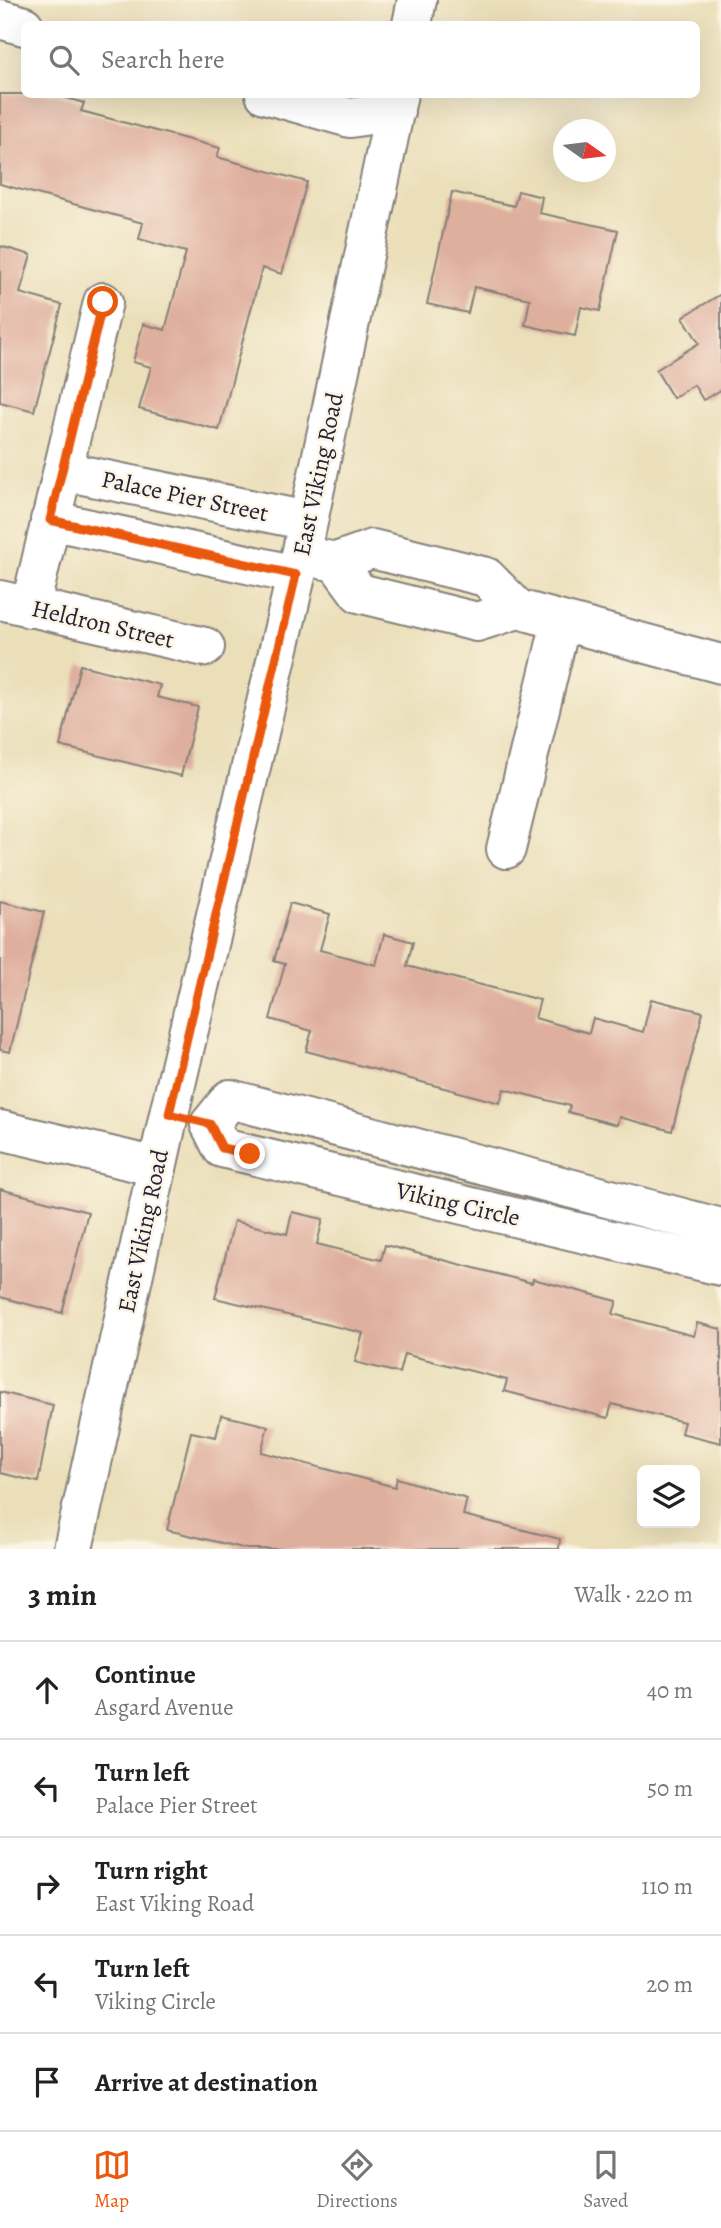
<!DOCTYPE html>
<meta charset="utf-8">
<style>
body{margin:0;font-family:Alegreya,serif;background:#f2f2f2;color:#222}
.controls{position:absolute;right:21px;bottom:21px;display:grid;overflow:hidden;border-radius:10px;box-shadow:0 7px 28px #0002}
.controls button{width:63px;height:63px;display:grid;place-items:center;padding:0;border:0;border-bottom:2px solid #e0e0e0;background:#fff;color:#222;font:35px sans-serif}
.compass{position:absolute;left:553px;top:119px;width:63px;height:63px;border-radius:50%;background:#fff;box-shadow:0 7px 28px #0002;rotate:104deg}
.stop{position:absolute;width:21px;height:21px;margin:-16px;border:5px solid #ea580c;border-radius:50%;background:#fff}
.stop.end{background:#ea580c;border-color:#fff;box-shadow:0 2px 7px #0008}
.list{margin:0;padding:0;list-style:none}
h2{display:flex;justify-content:space-between;align-items:center;height:91px;margin:0;padding:0 28px;font-size:30px}
h2 small{font-size:23px;font-weight:400;color:#767676}
.list li{display:grid;grid-template-columns:46px 1fr auto;gap:21px;align-items:center;box-sizing:border-box;height:98px;padding:0 28px;border-top:2px solid #e0e0e0}
.list b{display:block;font-size:26px;white-space:nowrap}
.list p{margin:0;font-size:23px;white-space:nowrap;color:#767676}
.list em{font-size:23px;font-style:normal;color:#767676}
.icon{flex:none;width:38px;height:38px;fill:none;stroke:currentColor;stroke-width:2;stroke-linecap:round;stroke-linejoin:round}
.map{position:relative;flex:none;width:721px;height:1549px;overflow:hidden}
.search{position:absolute;background:#fff;box-shadow:0 7px 28px #0002;left:21px;right:21px;top:21px;height:77px;display:flex;align-items:center;gap:18px;box-sizing:border-box;padding:0 24px;border-radius:10px;color:#767676;font-size:26px}
.sheet{height:581px;background:#fff}
nav{display:flex;justify-content:space-around;align-items:center;box-sizing:border-box;height:98px;border-top:2px solid #e0e0e0;background:#fff;font-size:19px;color:#767676}
nav a{display:grid;justify-items:center;gap:4px}
nav .on{color:#ea580c}
.map>svg:first-child{display:block}
.building{fill:#dfaf9e}
.lines{fill:none;stroke-linecap:round;stroke-linejoin:round}
.minor-casing{stroke:#86807a;stroke-width:42}
.minor{stroke:#fff;stroke-width:38}
.route{stroke:#ea580c;stroke-width:9}
.labels{text-anchor:middle;dominant-baseline:central;stroke-width:5;stroke-linejoin:round;paint-order:stroke}
.street-label{font-size:24px;fill:#22223b;stroke:#fcf5e5}
</style>
<div class="map">
<svg width="721" height="1549" viewBox="0 0 721 1549">
<rect width="100%" height="100%" fill="#fcf5e5"/>
<filter id="ink" filterUnits="userSpaceOnUse"><feTurbulence type="fractalNoise" baseFrequency=".0143" numOctaves="2"/><feDisplacementMap in="SourceGraphic" scale="14" xChannelSelector="R" yChannelSelector="G"/><feConvolveMatrix kernelMatrix="1 2 1 2 8 2 1 2 1" color-interpolation-filters="sRGB"/></filter>
<filter id="wash" filterUnits="userSpaceOnUse"><feTurbulence type="fractalNoise" baseFrequency=".00686" numOctaves="4" result="noise"/><feDisplacementMap in="SourceGraphic" scale="28" xChannelSelector="R" yChannelSelector="G"/><feGaussianBlur stdDeviation="1.57" result="paint"/><feColorMatrix in="noise" values="0 0 0 0 0 0 0 0 0 0 0 0 0 0 0 0 0 1.4 0 .05"/><feComposite in="paint" operator="in"/></filter>
<g filter="url(#wash)">
<rect width="100%" height="100%" fill="#ebdfba"/>
<g id="blocks">
<g class="building">
<polygon points="0,94 53,94 84,103 81,111 220,148 217,157 307,182 282,274 262,268 219,430 139,409 151,367 133,362 143,324 165,330 186,252 139,239 143,223 0,184"/>
<polygon points="518,191 542,197 539,213 618,230 600,311 581,307 575,336 525,325 530,299 474,287 468,313 427,304 452,192 514,206"/>
<polygon points="0,246 31,255 20,293 62,305 34,411 0,402"/>
<polygon points="721,294 721,390 703,400 694,385 673,398 656,370 699,343 683,317"/>
<polygon points="80,665 160,685 157,697 198,707 181,776 60,746"/>
<polygon points="0,901 44,912 10,1052 0,1050"/>
<polygon points="290,903 330,914 320,950 376,965 384,934 413,942 407,966 540,1000 535,1018 589,1033 593,1018 643,1032 651,999 703,1012 672,1131 619,1117 617,1125 568,1112 570,1106 504,1089 500,1103 306,1051 312,1031 270,1019 285,964 274,961"/>
<polygon points="0,1189 88,1212 62,1313 0,1297"/>
<polygon points="292,1212 323,1219 317,1244 381,1260 385,1245 532,1283 533,1279 617,1301 613,1314 694,1336 697,1323 721,1329 721,1443 681,1433 684,1422 612,1404 608,1418 504,1391 507,1380 404,1354 399,1373 355,1362 363,1333 215,1298 234,1221 287,1234"/>
<polygon points="0,1392 53,1405 38,1482 0,1473"/>
<polygon points="221,1415 268,1426 261,1452 395,1487 397,1478 467,1499 463,1515 560,1539 559,1549 247,1549 167,1530 191,1432 216,1437"/>
</g>
</g>
</g>
<g filter="url(#ink)">
<use href="#blocks" fill-opacity="0" stroke="#86807a" stroke-width="2"/>
<g class="lines">
<g class="minor-casing">
<g id="minor">
<polyline points="0,19 24,26"/>
<polyline points="412,24 417,0"/>
<polyline points="265,94 350,118 395,111"/>
<polyline points="63,471 308,521"/>
<polyline points="50,520 296,575"/>
<polyline points="301,555 336,562 372,549 486,577 518,609 721,664"/>
<polyline points="336,562 359,593 477,622 518,609"/>
<polyline points="0,600 205,647"/>
<polyline points="30,608 103,302"/>
<polyline points="506,849 561,622"/>
<polyline points="210,1124 222,1148 721,1266"/>
<polyline points="210,1124 230,1099 721,1228"/>
<polyline points="0,1130 157,1167"/>
<polyline points="73,1549 169,1114 301,555 398,94"/>
</g>
</g>
<use href="#minor" class="minor"/>
</g>
</g>
<g class="lines" filter="url(#ink)">
<polyline class="route" points="103,302 50,520 296,575 169,1114 210,1124 222,1148 250,1154"/>
</g>
<g class="labels">
<g class="street-label">
<text transform="translate(318 474) rotate(-78)">East Viking Road</text>
<text transform="translate(185 496) rotate(12)">Palace Pier Street</text>
<text transform="translate(103 624) rotate(13)">Heldron Street</text>
<text transform="translate(458 1204) rotate(13)">Viking Circle</text>
<text transform="translate(143 1231) rotate(-78)">East Viking Road</text>
</g>
</g>
</svg>
<div class="controls">
<button><svg class="icon" aria-label="layers" viewBox="0 0 24 24"><path d="M12 4l9 5-9 5-9-5zM3 14l9 5 9-5"/></svg></button>
</div>
<svg class="compass" viewBox="-18 -18 36 36"><path d="M0-13l5 13h-10z" fill="#e53935"/><path d="M0 13l5-13h-10z" fill="#767676"/></svg>
<div class="stop" style="left:103px;top:302px"></div>
<div class="stop end" style="left:250px;top:1154px"></div>
<div class="search"><svg class="icon" aria-label="search" viewBox="0 0 24 24"><circle cx="10" cy="10" r="6"/><path d="M15 15l6 6"/></svg>Search here</div>
</div>
<section class="sheet">
<h2>3 min<small>Walk · 220 m</small></h2>
<ul class="list">
<li><svg class="icon" aria-label="ahead" viewBox="0 0 24 24"><path d="M12 20V5M6 11l6-6 6 6"/></svg><div><b>Continue</b><p>Asgard Avenue</p></div><em>40 m</em></li>
<li><svg class="icon" aria-label="left" viewBox="0 0 24 24"><path d="M17 20v-9H6M10 6l-5 5 5 5"/></svg><div><b>Turn left</b><p>Palace Pier Street</p></div><em>50 m</em></li>
<li><svg class="icon" aria-label="right" viewBox="0 0 24 24"><path d="M7 20v-9h11M14 6l5 5-5 5"/></svg><div><b>Turn right</b><p>East Viking Road</p></div><em>110 m</em></li>
<li><svg class="icon" aria-label="left" viewBox="0 0 24 24"><path d="M17 20v-9H6M10 6l-5 5 5 5"/></svg><div><b>Turn left</b><p>Viking Circle</p></div><em>20 m</em></li>
<li><svg class="icon" aria-label="arrive" viewBox="0 0 24 24"><path d="M6 21V4h12l-3 4 3 4H6"/></svg><div><b>Arrive at destination</b></div></li>
</ul>
</section>
<nav>
<a class="on"><svg class="icon" aria-label="map" viewBox="0 0 24 24"><path d="M3 6l6-2 6 2 6-2v14l-6 2-6-2-6 2zM9 4v14M15 6v14"/></svg>Map</a>
<a><svg class="icon" aria-label="directions" viewBox="0 0 24 24"><path d="M12 3l9 9-9 9-9-9zM9 14v-3h6M13 9l2 2-2 2"/></svg>Directions</a>
<a><svg class="icon" aria-label="saved" viewBox="0 0 24 24"><path d="M7 4h10v16l-5-4-5 4z"/></svg>Saved</a>
</nav>
